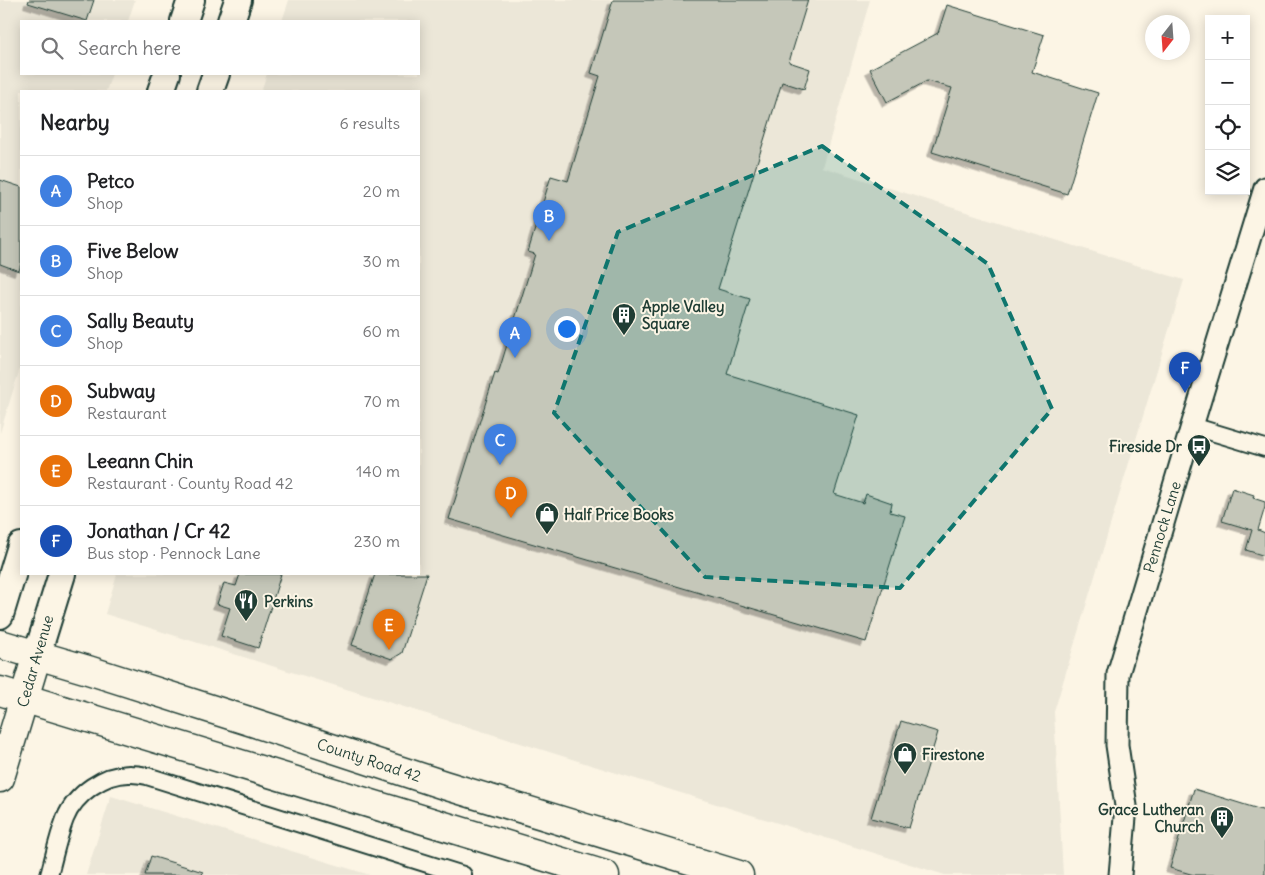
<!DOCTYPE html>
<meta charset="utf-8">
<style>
body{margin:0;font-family:Delius,sans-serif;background:#f2f2f2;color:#202124}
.controls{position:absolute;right:15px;top:15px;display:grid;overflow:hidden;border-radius:0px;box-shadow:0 2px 12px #0003}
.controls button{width:45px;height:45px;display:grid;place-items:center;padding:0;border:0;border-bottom:1px solid #e0e0e0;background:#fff;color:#202124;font:25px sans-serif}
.compass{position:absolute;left:1145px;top:15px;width:45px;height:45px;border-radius:50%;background:#fff;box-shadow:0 2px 12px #0003;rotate:197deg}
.you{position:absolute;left:566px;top:328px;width:18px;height:18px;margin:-12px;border:4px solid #fff;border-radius:50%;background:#1a73e8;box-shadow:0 0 0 8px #1a73e833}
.badge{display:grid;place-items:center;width:32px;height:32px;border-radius:50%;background:#b45309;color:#fff;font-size:16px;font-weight:700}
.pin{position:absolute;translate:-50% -41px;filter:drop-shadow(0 1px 2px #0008)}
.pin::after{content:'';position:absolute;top:26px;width:18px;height:15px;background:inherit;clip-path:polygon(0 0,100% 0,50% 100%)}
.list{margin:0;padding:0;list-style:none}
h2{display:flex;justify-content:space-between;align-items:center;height:65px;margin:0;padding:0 20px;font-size:21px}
h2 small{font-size:16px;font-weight:400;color:#757577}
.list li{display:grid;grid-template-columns:32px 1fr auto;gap:15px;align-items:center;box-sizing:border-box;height:70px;padding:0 20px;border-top:1px solid #e0e0e0}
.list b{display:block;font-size:19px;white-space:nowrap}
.list p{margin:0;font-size:16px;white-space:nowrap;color:#757577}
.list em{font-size:16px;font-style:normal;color:#757577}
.icon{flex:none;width:28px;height:28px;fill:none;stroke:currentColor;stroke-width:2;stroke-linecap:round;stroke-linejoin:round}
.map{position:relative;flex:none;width:1265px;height:875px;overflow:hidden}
.search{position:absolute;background:#fff;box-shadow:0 2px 12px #0003;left:20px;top:20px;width:400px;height:55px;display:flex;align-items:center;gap:12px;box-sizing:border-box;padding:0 18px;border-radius:0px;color:#757577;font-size:19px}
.panel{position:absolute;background:#fff;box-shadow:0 2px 12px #0003;left:20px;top:90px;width:400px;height:485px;border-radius:0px}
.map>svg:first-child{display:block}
.built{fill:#ece7d8}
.building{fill:#c5c7b9;stroke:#1f3d34;filter:url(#shadow)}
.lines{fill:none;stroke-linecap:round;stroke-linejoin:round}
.minor-casing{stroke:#1f3d34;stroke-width:20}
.tertiary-casing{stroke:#1f3d34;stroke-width:25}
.primary-casing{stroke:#1f3d34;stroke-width:30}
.trunk-casing{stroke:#1f3d34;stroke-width:31}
.minor{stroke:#fcf5e5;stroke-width:16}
.tertiary{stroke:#fcf5e5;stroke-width:21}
.primary{stroke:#fcf5e5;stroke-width:26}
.trunk{stroke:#fcf5e5;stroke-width:28}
.marked{fill:#0f766e;fill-opacity:0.2;stroke:#0f766e;stroke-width:4;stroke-dasharray:10 6;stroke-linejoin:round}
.labels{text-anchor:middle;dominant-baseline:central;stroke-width:4;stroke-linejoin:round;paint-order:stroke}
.poi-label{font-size:15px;font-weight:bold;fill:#1f3d34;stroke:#fcf5e5;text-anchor:start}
.street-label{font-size:15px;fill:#1f3d34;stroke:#fcf5e5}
</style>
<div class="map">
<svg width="1265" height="875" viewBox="0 0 1265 875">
<defs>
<filter id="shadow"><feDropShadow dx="-4.5" dy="4.5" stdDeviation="0" flood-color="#0004"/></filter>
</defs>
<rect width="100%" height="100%" fill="#fcf5e5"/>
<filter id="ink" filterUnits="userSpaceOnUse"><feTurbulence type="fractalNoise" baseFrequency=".02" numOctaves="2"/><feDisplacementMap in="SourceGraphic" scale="10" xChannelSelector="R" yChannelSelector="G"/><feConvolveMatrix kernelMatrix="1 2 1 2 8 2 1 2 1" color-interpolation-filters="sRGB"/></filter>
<g filter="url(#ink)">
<g class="built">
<polygon points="0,0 135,0 128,21 21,21 21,74 112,74 106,91 21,91 21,365 0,433"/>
<polygon points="289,0 870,0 822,167 1184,280 1054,712 1063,875 945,875 105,614 117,574 419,574 419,91 261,91 267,74 419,74 419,21 282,21"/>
<polygon points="111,796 370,875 86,875"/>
</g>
<g class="building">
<polygon points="29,0 94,0 87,21 28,3"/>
<polygon points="613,0 808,0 789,62 810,69 804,89 782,82 718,289 750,299 727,374 859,415 834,494 863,503 866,494 892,503 890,512 905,516 866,642 449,519 495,373 498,374 535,254 528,252 551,176 568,181 600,76 591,73"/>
<polygon points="947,5 1044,35 1032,72 1098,93 1067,194 932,152 952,88 927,81 887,102 870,69 938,33"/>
<polygon points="0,180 21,187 21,263 19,271 0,264"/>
<polygon points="1232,488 1254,495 1253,498 1265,502 1265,507 1258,530 1265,533 1265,556 1246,550 1252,530 1222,521"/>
<polygon points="240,574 281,574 258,648 221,636 230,608 217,604 224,583 236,586"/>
<polygon points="375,574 427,574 402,653 392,659 352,645"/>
<polygon points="901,721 938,732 909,828 871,818"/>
<polygon points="1194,789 1265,811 1265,875 1194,875 1170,868"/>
<polygon points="151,856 203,872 202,875 145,875"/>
</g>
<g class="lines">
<g class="minor-casing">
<g id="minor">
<polyline points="1192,426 1265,448"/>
<path d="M49 875C54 857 58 837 65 819 75 794 104 773 131 774 136 774 142 775 147 776L463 875"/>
</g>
</g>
<g class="tertiary-casing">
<polyline id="tertiary" points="1120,875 1126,806 1117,745 1118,674 1192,426 1265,188"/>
</g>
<g class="primary-casing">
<g id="primary">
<polyline points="184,21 191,0"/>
<polyline points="231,21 238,0"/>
<polyline points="161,91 167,74"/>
<polyline points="210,91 216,74"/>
<polyline points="0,615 21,546"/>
<polyline points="37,655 62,574"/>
</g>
</g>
<g class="trunk-casing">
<g id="trunk">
<polyline points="0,644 88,670 252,722 444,785 739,875"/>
<polyline points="0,691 605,875"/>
<polyline points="0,778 37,655"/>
</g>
</g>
<use href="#minor" class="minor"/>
<use href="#tertiary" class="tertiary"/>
<use href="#primary" class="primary"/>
<use href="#trunk" class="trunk"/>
</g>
</g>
<path class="marked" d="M822 146 988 264 1052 409 900 588 705 577 554 413 618 232Z"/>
<defs>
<g id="building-pin" transform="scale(1.25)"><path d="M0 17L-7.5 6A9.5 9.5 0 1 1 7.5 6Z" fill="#1f3d34" stroke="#fcf5e5"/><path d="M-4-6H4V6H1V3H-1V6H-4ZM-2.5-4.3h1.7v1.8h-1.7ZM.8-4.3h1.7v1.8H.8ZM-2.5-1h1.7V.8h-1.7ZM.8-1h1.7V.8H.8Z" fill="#fff"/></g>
<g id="bus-pin" transform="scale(1.25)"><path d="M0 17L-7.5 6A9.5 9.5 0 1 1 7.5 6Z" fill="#1f3d34" stroke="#fcf5e5"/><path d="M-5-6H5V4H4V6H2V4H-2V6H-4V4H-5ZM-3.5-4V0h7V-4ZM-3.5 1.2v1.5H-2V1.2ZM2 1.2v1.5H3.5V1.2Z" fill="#fff"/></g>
<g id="shop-pin" transform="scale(1.25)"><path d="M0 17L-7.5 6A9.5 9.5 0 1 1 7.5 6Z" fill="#1f3d34" stroke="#fcf5e5"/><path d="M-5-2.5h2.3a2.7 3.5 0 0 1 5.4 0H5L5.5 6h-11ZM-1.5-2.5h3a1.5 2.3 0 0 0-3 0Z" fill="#fff"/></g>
<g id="restaurant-pin" transform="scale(1.25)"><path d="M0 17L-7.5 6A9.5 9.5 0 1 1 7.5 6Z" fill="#1f3d34" stroke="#fcf5e5"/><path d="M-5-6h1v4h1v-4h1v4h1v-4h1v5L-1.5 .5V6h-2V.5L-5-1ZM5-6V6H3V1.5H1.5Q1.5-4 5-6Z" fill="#fff"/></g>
</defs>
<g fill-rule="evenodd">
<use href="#building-pin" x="624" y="315"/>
<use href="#bus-pin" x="1199" y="446"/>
<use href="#shop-pin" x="547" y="514"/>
<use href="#restaurant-pin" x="246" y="601"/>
<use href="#shop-pin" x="905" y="754"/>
<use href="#building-pin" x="1222" y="818"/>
</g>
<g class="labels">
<g class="poi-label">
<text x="642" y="306">Apple Valley<tspan x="642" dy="17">Square</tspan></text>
<text x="1182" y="446" text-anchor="end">Fireside Dr</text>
<text x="564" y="514">Half Price Books</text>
<text x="264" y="601">Perkins</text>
<text x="922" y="754">Firestone</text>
<text x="1204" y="809" text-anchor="end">Grace Lutheran<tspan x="1204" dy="17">Church</tspan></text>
</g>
<g class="street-label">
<text transform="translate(1162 527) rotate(-73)">Pennock Lane</text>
<text transform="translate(35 661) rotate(-74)">Cedar Avenue</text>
<text transform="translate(369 760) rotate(18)">County Road 42</text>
</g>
</g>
</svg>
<div class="controls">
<button>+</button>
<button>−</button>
<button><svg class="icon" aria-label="locate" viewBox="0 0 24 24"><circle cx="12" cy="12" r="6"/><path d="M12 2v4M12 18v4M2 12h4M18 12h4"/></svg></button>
<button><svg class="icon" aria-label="layers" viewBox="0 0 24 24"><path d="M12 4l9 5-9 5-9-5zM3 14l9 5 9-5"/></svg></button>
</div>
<svg class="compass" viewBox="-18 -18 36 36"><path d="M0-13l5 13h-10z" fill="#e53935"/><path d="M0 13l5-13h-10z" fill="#757577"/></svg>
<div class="you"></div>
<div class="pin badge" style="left:515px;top:358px;background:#3f7fe0">A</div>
<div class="pin badge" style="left:549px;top:241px;background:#3f7fe0">B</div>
<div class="pin badge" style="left:500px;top:465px;background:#3f7fe0">C</div>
<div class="pin badge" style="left:511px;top:518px;background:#e8710a">D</div>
<div class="pin badge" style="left:389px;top:650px;background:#e8710a">E</div>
<div class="pin badge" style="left:1185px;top:393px;background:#1a4fb4">F</div>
<div class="search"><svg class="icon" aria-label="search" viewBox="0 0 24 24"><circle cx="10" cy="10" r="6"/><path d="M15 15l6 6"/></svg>Search here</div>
<section class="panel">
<h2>Nearby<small>6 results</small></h2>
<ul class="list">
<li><span class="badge" style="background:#3f7fe0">A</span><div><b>Petco</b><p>Shop</p></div><em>20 m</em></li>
<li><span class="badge" style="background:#3f7fe0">B</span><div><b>Five Below</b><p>Shop</p></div><em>30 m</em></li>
<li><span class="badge" style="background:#3f7fe0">C</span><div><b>Sally Beauty</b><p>Shop</p></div><em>60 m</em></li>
<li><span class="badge" style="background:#e8710a">D</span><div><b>Subway</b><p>Restaurant</p></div><em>70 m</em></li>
<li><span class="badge" style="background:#e8710a">E</span><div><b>Leeann Chin</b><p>Restaurant · County Road 42</p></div><em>140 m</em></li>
<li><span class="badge" style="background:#1a4fb4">F</span><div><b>Jonathan / Cr 42</b><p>Bus stop · Pennock Lane</p></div><em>230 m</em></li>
</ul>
</section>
</div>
